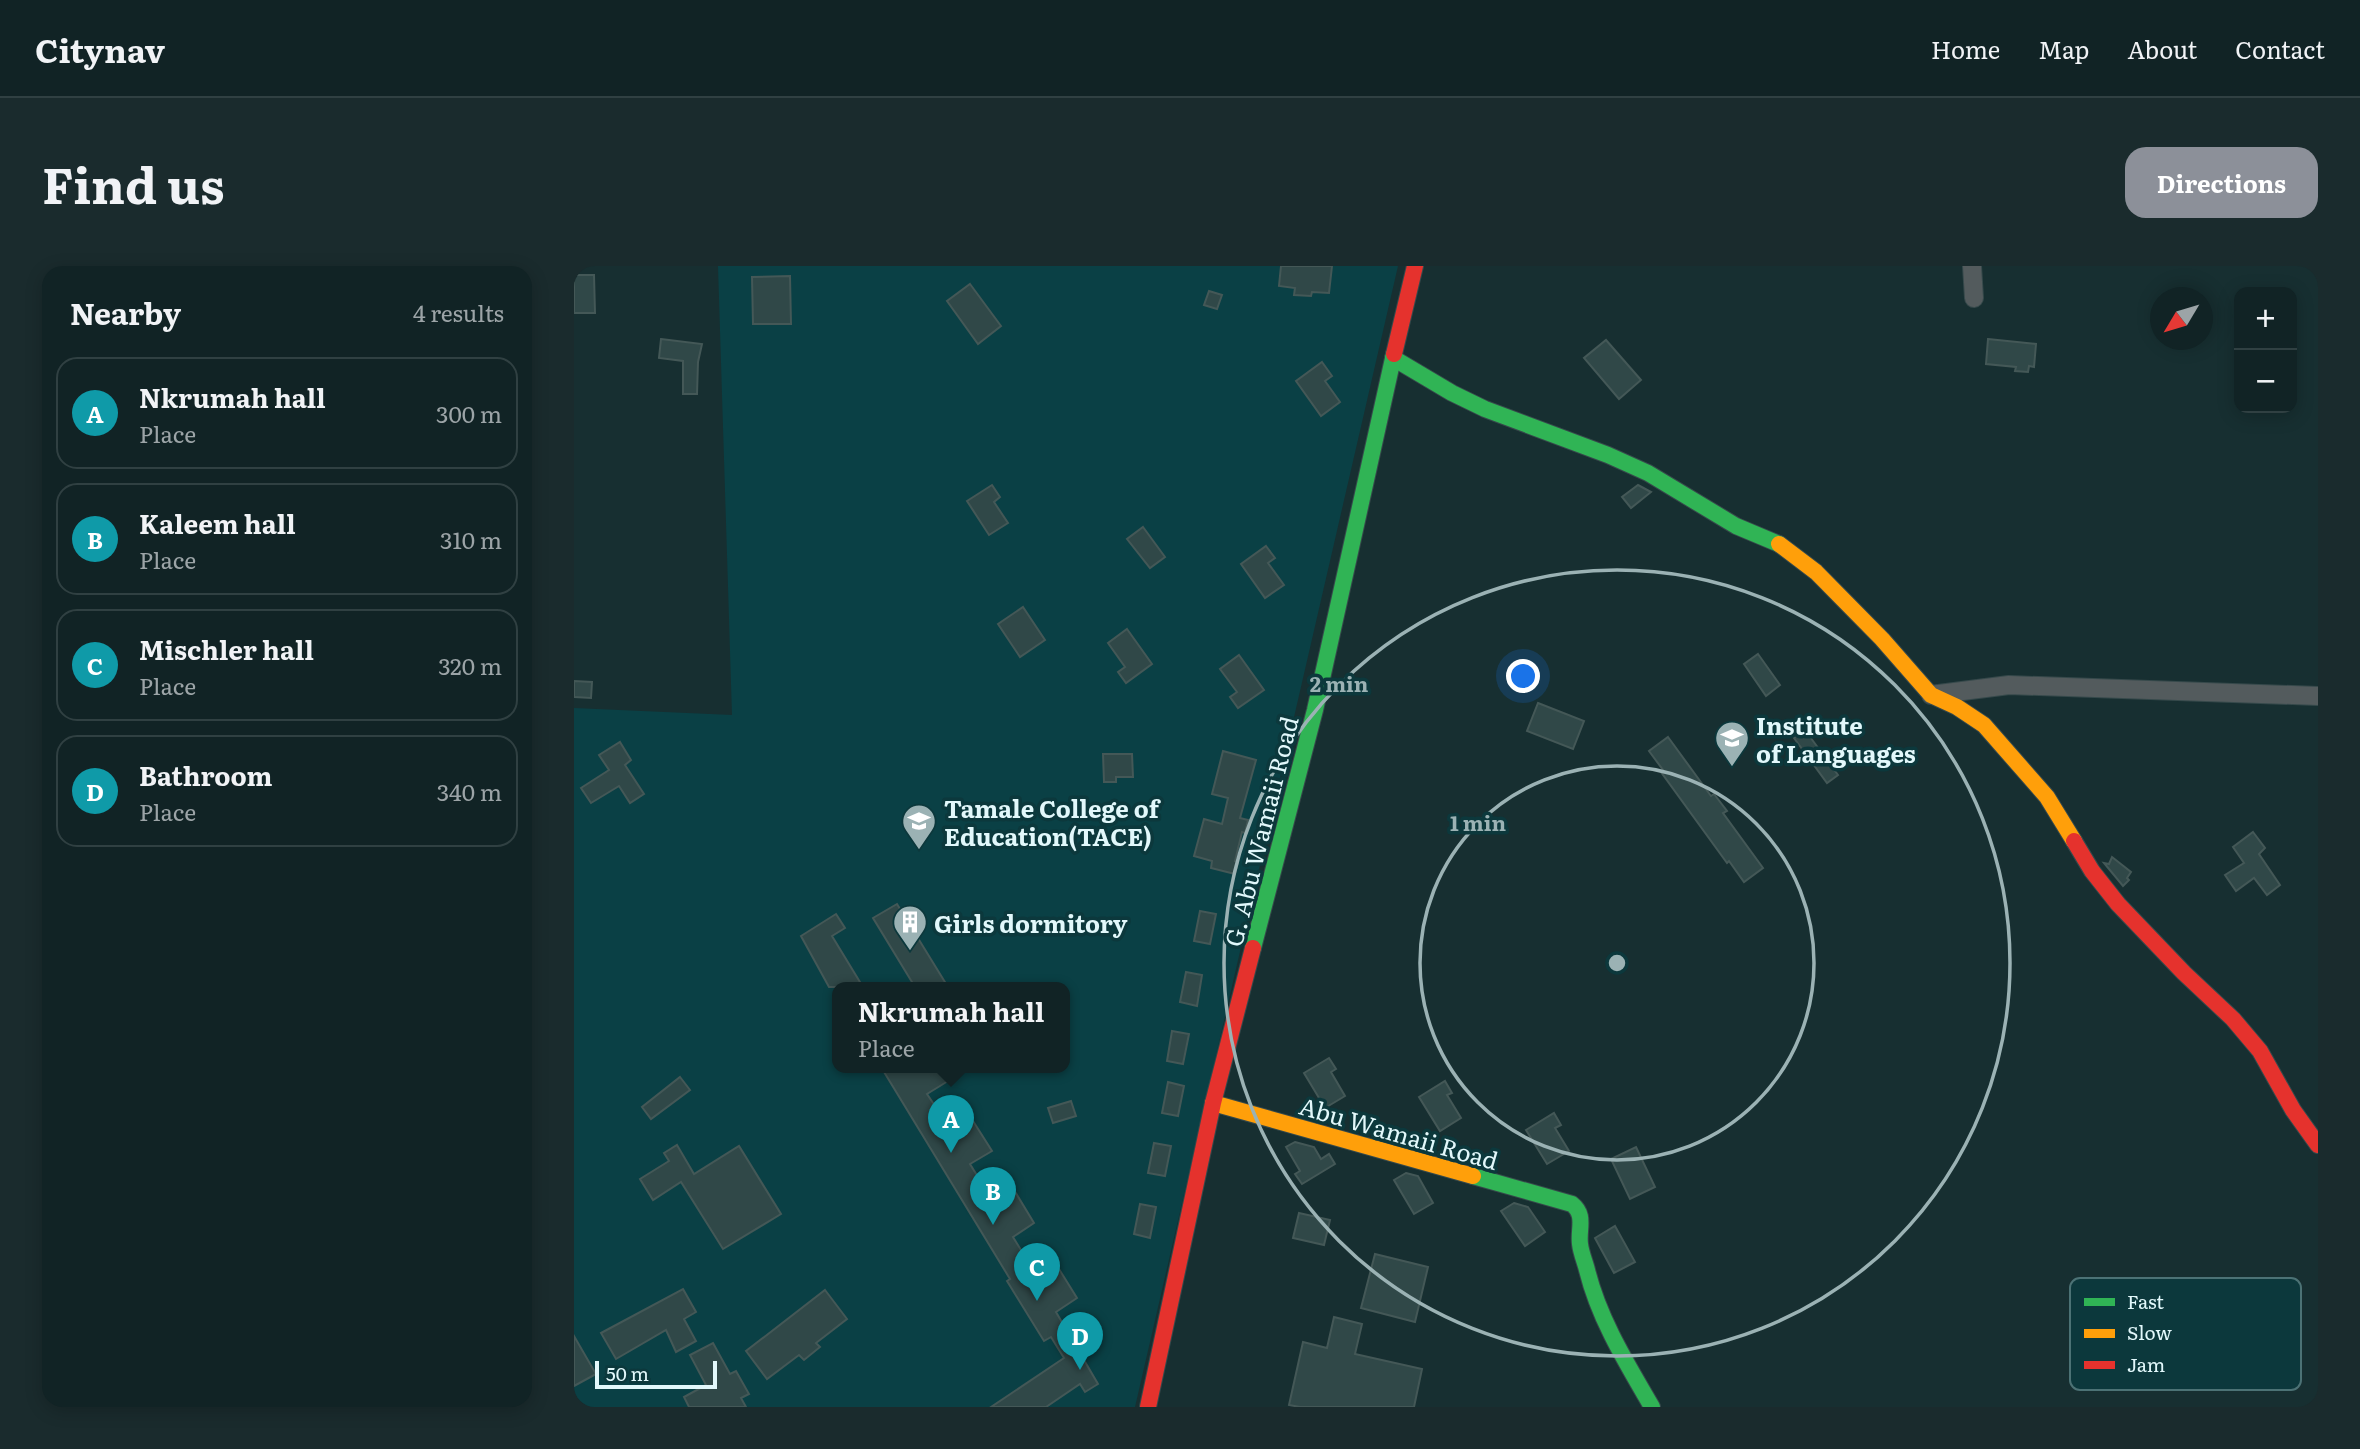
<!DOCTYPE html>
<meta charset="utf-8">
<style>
body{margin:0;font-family:Literata,serif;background:#1a2b2d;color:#f1f3f6}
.controls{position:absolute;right:21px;top:21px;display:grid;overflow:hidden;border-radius:14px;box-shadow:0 4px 18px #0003}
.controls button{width:63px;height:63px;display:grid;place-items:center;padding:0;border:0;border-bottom:2px solid #304042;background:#112325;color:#f1f3f6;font:35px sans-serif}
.compass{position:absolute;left:1576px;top:21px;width:63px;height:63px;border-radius:50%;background:#112325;box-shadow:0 4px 18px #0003;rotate:232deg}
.scale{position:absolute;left:21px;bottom:18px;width:122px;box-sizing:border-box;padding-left:7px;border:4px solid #e2f8fb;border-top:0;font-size:19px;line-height:24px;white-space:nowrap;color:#e2f8fb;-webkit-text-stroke:5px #0c383c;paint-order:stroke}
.you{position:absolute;left:950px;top:411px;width:24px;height:24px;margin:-18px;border:5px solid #fff;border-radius:50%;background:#1a73e8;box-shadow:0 0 0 10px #1a73e833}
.badge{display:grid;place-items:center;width:46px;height:46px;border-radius:50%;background:#8c9099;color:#fff;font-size:23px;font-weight:700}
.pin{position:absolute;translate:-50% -58px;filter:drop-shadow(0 2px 4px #0008)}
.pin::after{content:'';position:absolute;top:37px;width:24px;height:21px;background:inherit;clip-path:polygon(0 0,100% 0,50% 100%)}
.popup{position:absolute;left:258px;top:716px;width:238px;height:91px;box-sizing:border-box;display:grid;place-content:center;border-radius:14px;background:#112325;filter:drop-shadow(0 2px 5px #0005);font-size:23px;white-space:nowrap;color:#9ca4a7}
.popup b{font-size:26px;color:#f1f3f6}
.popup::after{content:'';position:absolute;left:50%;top:100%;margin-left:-14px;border:14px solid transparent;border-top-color:#112325}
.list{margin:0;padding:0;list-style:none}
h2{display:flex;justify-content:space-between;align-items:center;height:91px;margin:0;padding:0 28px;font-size:30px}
h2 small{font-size:23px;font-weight:400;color:#9ca4a7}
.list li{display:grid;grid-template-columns:46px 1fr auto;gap:21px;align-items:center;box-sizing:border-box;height:112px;margin:0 14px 14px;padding:0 14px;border:2px solid #304042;border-radius:21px}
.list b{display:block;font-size:26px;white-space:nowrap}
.list p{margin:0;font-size:23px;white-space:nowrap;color:#9ca4a7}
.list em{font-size:23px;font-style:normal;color:#9ca4a7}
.map{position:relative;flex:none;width:1744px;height:1141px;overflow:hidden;border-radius:21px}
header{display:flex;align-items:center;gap:42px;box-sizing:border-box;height:98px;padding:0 35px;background:#112325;border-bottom:2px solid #304042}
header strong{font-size:33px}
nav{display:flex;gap:38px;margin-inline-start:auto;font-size:24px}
.intro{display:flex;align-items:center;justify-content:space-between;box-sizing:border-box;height:168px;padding:0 42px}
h1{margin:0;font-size:49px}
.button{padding:18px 32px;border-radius:21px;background:#8c9099;color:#fff;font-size:24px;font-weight:700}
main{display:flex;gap:42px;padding:0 42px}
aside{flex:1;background:#112325;border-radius:21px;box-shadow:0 4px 18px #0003}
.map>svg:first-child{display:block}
.built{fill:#0a4045;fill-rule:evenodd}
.building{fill:#304848;stroke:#445857;stroke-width:2}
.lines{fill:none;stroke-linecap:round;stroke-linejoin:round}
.street-casing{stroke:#36494b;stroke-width:20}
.fast-casing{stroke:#36494b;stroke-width:18}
.slow-casing{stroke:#36494b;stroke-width:18}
.jam-casing{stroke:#36494b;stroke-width:18}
.street{stroke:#535b5d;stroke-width:18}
.fast{stroke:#30b455;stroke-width:16}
.slow{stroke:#ff9f0a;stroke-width:16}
.jam{stroke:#e5322d;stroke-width:16}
.ring{fill:none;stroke:#9bb2b4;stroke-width:3.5}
.labels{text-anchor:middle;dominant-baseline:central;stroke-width:7;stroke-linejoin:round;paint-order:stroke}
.poi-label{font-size:24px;font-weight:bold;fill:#e2f8fb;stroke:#0c383c;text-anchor:start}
.street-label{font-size:24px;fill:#e2f8fb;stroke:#0c383c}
.key{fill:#0c383c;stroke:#4c7275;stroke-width:2}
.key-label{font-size:19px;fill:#e2f8fb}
.centre{fill:#9bb2b4;stroke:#0c383c;stroke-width:3.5}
.ring-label{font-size:21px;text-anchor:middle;font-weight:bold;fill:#9bb2b4;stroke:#0c383c;stroke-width:7;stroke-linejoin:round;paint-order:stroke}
</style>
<header>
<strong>Citynav</strong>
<nav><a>Home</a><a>Map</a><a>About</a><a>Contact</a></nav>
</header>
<div class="intro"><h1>Find us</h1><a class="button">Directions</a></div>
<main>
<aside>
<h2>Nearby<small>4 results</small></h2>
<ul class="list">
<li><span class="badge" style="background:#0f9aa8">A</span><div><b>Nkrumah hall</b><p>Place</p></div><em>300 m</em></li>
<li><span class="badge" style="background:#0f9aa8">B</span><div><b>Kaleem hall</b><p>Place</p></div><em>310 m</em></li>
<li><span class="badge" style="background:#0f9aa8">C</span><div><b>Mischler hall</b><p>Place</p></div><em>320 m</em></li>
<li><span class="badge" style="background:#0f9aa8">D</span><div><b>Bathroom</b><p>Place</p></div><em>340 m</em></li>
</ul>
</aside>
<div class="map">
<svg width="1744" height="1141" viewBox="0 0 1744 1141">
<rect width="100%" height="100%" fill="#172f31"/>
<path class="built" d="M144 0H824L561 1141H0V442L158 449ZM263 721H491V801H263Z"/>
<g class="building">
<polygon points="707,0 758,0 755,27 738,26 737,30 720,29 721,22 705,20"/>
<polygon points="0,9 20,9 21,47 0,47"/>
<polygon points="216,10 217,58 179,58 178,11"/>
<polygon points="396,18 427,60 404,78 373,35"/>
<polygon points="635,25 648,29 643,43 630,39"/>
<polygon points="87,73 128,78 124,96 123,128 109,128 109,95 85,92"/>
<polygon points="1414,73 1462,78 1460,101 1455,100 1454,106 1441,105 1442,101 1412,98"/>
<polygon points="1032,74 1067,114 1045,133 1010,92"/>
<polygon points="748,96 758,110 751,115 766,136 747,150 722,115"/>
<polygon points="418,219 426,231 420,236 434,257 415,269 393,235"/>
<polygon points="1064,219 1077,226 1057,242 1048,231"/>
<polygon points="569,261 591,291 576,302 553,273"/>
<polygon points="692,280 701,292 694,297 710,319 691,332 667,298"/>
<polygon points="449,341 471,374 446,391 424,358"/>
<polygon points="553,363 578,398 552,417 544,406 551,401 534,377"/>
<polygon points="1184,388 1206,419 1192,430 1170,398"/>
<polygon points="665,389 690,424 664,442 656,431 663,426 646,403"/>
<polygon points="0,415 18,416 17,432 0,431"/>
<polygon points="964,437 1010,455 999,483 953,465"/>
<polygon points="1231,464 1264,509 1253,517 1220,472"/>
<polygon points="1094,471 1137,530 1140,528 1153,545 1149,547 1189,602 1170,616 1155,595 1153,597 1087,506 1089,504 1075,485"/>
<polygon points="46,476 57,494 51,499 70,528 56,537 45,520 17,537 7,522 35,504 25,489"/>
<polygon points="649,485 682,494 666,552 674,554 671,567 668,566 661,595 664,596 661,608 637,602 638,595 620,590 630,553 648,558 654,532 638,528"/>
<polygon points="529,488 558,488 559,511 542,511 542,516 530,516"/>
<polygon points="1679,566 1691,582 1685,588 1706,619 1693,629 1680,612 1662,625 1651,609 1670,597 1659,581"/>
<polygon points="1538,591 1557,606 1553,612 1555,614 1549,620 1530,597 1535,598"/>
<polygon points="323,638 374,721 341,721 299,652"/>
<polygon points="626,645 642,648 636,678 620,675"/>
<polygon points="262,648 271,662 258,670 289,721 255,721 227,670"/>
<polygon points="612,706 628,709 623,740 606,736"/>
<polygon points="598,765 615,768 609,798 593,795"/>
<polygon points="755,792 762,803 757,806 771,830 751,842 730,807"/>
<polygon points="307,801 366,801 374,815 353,828 374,859 394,847 418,885 396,898 417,932 437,919 460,957 439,971 461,1007 480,995 503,1032 482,1046 524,1118 511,1126 506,1118 472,1141 417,1141 490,1092 477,1071 470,1075 433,1015 436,1013 391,939"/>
<polygon points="106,811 116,824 77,853 68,841"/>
<polygon points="871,815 878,827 873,829 887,852 866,865 845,831"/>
<polygon points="594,816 610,820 604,850 588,847"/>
<polygon points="497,835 502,850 479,857 474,842"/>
<polygon points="980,847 987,859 981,862 995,885 973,898 952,864"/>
<polygon points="721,876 740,881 747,893 755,888 761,898 728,918 721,908 726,905 712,881"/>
<polygon points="580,877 597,880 591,910 574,907"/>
<polygon points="103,879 120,908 165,880 207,948 149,983 107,916 79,934 66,913 95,895 90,887"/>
<polygon points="1062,881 1081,921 1056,933 1037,893"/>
<polygon points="832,907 844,910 859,937 840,948 820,914"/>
<polygon points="940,937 954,941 971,966 951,980 927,945"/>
<polygon points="566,938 582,941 576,972 560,968"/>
<polygon points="725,947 756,954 750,979 719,972"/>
<polygon points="1041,960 1061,996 1040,1007 1021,972"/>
<polygon points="801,988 854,1001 841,1056 787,1042"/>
<polygon points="109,1023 122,1046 110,1053 122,1075 102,1086 92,1064 42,1093 27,1067"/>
<polygon points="251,1024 273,1053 242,1077 246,1081 230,1094 225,1089 193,1113 172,1085"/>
<polygon points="760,1051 788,1058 781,1088 848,1103 840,1141 726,1141 715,1139 729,1076 753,1082"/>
<polygon points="0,1070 22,1108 0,1120"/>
<polygon points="139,1077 156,1108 162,1105 175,1128 167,1132 172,1141 115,1141 110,1131 132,1119 116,1089"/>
</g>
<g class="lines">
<g class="street-casing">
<g id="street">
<polyline points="1398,0 1400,32"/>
<polyline points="1357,429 1435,419 1744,430"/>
</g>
</g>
<g class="fast-casing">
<g id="fast">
<polyline points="819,92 878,127 911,143 1034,189 1074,207 1162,260 1205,278"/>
<polyline points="679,682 741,444 820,88"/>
<path d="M899 910 998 938C1012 949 1004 963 1006 978 1007 987 1011 996 1013 1004 1025 1053 1053 1098 1078 1141"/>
</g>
</g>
<g class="slow-casing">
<g id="slow">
<polyline points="1205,278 1242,306 1308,373 1357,429 1383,441 1410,459 1473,531 1500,575"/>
<polyline points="639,837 899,910"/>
</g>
</g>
<g class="jam-casing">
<g id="jam">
<polyline points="820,88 841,0"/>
<polyline points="1500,575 1518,605 1544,638 1610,707 1659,753 1686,785 1719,844 1744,879"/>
<polyline points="574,1141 639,837 679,682"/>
</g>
</g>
<use href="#street" class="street"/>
<use href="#fast" class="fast"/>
<use href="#slow" class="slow"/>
<use href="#jam" class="jam"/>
</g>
<g class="ring">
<circle cx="1043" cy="697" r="197"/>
<circle cx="1043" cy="697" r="393"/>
</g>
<defs>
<g id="school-pin" transform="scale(1.75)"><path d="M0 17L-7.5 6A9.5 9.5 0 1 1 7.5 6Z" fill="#9bb2b4" stroke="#0c383c"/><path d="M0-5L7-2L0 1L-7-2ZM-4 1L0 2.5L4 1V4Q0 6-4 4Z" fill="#fff"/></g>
<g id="university-pin" transform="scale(1.75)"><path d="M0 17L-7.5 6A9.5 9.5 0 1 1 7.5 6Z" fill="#9bb2b4" stroke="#0c383c"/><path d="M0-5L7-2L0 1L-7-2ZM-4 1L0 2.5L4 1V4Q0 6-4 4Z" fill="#fff"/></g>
<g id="building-pin" transform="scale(1.75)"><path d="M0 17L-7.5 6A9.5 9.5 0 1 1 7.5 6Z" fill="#9bb2b4" stroke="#0c383c"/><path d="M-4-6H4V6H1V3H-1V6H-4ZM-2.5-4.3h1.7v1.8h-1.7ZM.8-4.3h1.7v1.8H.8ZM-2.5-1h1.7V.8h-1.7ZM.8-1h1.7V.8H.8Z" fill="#fff"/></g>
</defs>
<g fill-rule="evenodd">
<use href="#school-pin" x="1158" y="472"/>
<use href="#university-pin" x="345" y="555"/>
<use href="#building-pin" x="336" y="656"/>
</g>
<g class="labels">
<g class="poi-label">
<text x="1182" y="458">Institute<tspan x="1182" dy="28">of Languages</tspan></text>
<text x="370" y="541">Tamale College of<tspan x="370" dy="28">Education(TACE)</tspan></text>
<text x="360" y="656">Girls dormitory</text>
</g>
<g class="street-label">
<text transform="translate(686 565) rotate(-76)">G. Abu Wamaii Road</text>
<text transform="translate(825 866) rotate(16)">Abu Wamaii Road</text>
</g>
</g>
<rect x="1496" y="1012" width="231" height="112" rx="10" class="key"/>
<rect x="1510" y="1032" width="31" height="8" fill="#30b455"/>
<rect x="1510" y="1063" width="31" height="9" fill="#ff9f0a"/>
<rect x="1510" y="1095" width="31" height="8" fill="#e5322d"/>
<g class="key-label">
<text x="1553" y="1043">Fast</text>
<text x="1553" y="1074">Slow</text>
<text x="1553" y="1106">Jam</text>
</g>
<circle cx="1043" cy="697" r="10" class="centre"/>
<g class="ring-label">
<text x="765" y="426">2 min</text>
<text x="904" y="565">1 min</text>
</g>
</svg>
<div class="controls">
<button>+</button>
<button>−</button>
</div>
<svg class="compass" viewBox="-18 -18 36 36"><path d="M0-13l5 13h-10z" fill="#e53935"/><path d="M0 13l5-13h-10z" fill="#9ca4a7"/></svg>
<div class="scale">50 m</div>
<div class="you"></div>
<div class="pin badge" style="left:377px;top:887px;background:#0f9aa8">A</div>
<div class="popup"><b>Nkrumah hall</b>Place</div>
<div class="pin badge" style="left:419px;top:959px;background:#0f9aa8">B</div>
<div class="pin badge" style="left:463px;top:1035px;background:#0f9aa8">C</div>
<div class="pin badge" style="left:506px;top:1104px;background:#0f9aa8">D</div>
</div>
</main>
